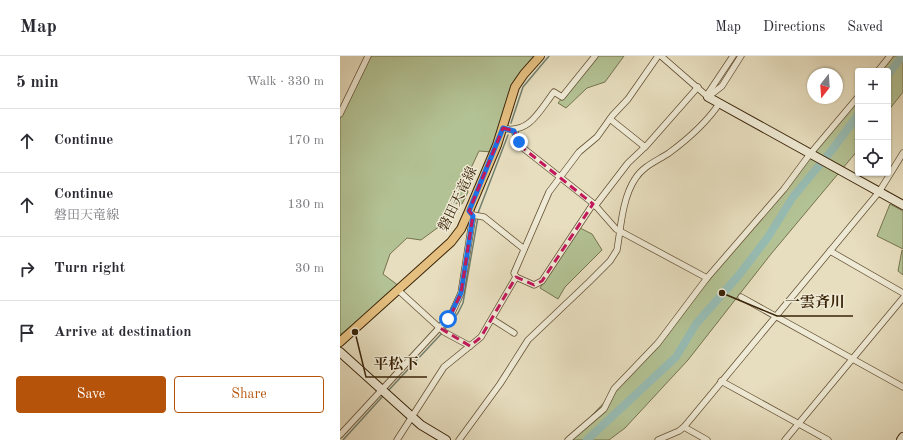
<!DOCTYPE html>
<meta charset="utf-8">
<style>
body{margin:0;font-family:"Old Standard TT","Noto Serif JP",serif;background:#f2f2f3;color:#2b2b33}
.controls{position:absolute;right:12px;top:12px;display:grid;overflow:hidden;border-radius:4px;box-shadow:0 1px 3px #0004}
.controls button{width:36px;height:36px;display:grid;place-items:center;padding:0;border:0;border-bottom:1px solid #e1e1e2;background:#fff;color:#2b2b33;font:20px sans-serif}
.compass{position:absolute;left:467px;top:12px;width:36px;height:36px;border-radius:50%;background:#fff;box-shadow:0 1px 3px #0004;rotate:197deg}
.stop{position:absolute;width:12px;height:12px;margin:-9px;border:3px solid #1a73e8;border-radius:50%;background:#fff}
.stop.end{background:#1a73e8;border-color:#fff;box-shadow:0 1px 4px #0008}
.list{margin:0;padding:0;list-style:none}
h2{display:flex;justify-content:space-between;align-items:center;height:52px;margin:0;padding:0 16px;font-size:17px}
h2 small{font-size:13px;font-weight:400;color:#7c7c81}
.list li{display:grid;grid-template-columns:26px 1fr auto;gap:12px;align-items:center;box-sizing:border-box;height:64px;padding:0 16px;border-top:1px solid #e1e1e2}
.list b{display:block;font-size:15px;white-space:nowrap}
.list p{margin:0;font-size:13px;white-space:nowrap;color:#7c7c81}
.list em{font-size:13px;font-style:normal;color:#7c7c81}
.actions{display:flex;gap:8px;padding:12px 16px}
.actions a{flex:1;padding:9px 0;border:1px solid #b45309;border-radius:4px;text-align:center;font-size:14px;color:#b45309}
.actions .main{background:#b45309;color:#fff}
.icon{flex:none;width:22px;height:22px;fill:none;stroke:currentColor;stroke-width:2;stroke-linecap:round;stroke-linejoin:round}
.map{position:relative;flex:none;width:563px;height:384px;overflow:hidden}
header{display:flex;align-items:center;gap:24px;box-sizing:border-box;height:56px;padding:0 20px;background:#fff;border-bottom:1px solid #e1e1e2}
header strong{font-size:19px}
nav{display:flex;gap:22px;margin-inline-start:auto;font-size:14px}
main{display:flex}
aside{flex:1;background:#fff}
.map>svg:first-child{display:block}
.green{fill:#b3c294;stroke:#76734e}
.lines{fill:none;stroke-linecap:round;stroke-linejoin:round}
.stream{stroke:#727f6f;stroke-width:1.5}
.river{stroke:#97bcb3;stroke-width:8}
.street-casing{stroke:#655236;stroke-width:7}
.secondary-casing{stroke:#3a2408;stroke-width:10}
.primary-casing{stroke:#3a2408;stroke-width:10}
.street{stroke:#efead5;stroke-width:5.5}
.secondary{stroke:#efead5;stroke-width:8}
.primary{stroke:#e4bf80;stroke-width:8}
.route{stroke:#1a73e8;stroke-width:5}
.marked{fill:none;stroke:#c2185b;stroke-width:3;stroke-dasharray:8 5;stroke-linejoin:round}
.labels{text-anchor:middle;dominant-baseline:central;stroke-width:3;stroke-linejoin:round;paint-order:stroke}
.street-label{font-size:14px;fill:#3a2408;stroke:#efead5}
.leader{fill:none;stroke:#3a2408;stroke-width:1.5}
.callout-dot{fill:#3a2408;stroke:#efead5;stroke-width:1.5}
.callout-label{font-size:15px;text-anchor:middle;font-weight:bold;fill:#3a2408;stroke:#efead5;stroke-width:3;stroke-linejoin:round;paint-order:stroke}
</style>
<header>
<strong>Map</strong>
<nav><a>Map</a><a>Directions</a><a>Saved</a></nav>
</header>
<main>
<aside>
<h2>5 min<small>Walk · 330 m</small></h2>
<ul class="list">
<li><svg class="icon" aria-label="ahead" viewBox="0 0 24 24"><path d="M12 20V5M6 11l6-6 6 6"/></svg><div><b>Continue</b></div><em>170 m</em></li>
<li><svg class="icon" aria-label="ahead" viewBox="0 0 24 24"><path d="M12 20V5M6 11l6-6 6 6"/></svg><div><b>Continue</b><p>磐田天竜線</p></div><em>130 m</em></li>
<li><svg class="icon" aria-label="right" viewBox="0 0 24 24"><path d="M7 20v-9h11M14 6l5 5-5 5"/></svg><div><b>Turn right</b></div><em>30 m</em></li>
<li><svg class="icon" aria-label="arrive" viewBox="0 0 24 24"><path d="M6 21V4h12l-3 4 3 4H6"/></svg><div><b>Arrive at destination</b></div></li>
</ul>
<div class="actions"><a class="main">Save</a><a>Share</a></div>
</aside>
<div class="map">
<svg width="563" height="384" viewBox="0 0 563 384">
<rect width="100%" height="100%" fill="#e7debf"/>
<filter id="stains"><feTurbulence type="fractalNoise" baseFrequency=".005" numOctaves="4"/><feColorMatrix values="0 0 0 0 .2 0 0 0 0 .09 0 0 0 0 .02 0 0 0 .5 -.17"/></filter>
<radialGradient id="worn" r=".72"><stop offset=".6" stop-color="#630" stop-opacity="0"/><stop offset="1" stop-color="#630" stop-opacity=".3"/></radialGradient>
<g class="green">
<polygon points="28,0 196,0 173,26 152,96 139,95 125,125 128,136 122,148 114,147 104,167 81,184 67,182 50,198 43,218 59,230 0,279 0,61"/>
<polygon points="257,0 284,0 265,26 247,32 226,52 218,47"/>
<polygon points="549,0 563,0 563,36 548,55 548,15 537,15"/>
<polygon points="518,39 518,94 431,198 348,304 285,372 269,384 228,384 310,299 390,195"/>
<polygon points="550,148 563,155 563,193 537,180"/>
<polygon points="240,172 252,178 262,194 225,231 218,243 200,232"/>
<polygon points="562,194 563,195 563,219 558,215"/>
</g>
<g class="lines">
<g class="stream">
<polyline points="171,67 183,31 209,0"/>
<polyline points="138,157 168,79"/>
<polyline points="104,274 118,257 123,247 138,161"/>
<polyline points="47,336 102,277"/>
<polyline points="3,384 43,340"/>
</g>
<g class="river">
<polyline points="548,19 562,0"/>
<polyline points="247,384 336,301 356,268 399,219 428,181 453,141 492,94 518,59"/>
</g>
<g class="street-casing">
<g id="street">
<polyline points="321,0 368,41 382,30 401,0"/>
<polyline points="538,15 550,0"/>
<polyline points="367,39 393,0"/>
<polyline points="0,58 28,0"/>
<polyline points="270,63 305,91"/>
<path d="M163 72C189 79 200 54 214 36L222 41 255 0"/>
<polyline points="174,75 183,92 254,148 276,173 367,222"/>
<polyline points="255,150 288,107 307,89 358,31"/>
<polyline points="133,159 144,161 184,193"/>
<polyline points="490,195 563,237"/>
<polyline points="176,221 194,229 202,225 253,148"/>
<polyline points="58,234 104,276 130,290"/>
<polyline points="401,241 563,331"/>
<polyline points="152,263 174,277"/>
<polyline points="381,325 488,384"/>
<polyline points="344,371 367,384"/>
<polyline points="0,379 111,259 121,237 133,159 129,155"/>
<polyline points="57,384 104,311 141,281 176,221 174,217 209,136 239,96 257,81 272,60 288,43 318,0"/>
<path d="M119 384 160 328 188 284 249 226 270 205 277 194C281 171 282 143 295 123 303 110 317 105 329 97 348 83 366 67 379 48"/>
<polyline points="228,384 264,353 274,333 318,287 367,222 444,133 470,98 518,41"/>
<polyline points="318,384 339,375 344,371 539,136 563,97"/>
<polyline points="445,384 563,242"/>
</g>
</g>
<g class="secondary-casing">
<g id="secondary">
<polyline points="368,41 563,149"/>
<polyline points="0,296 81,369 106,384"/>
<polyline points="561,384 563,381"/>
</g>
</g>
<g class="primary-casing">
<polyline id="primary" points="0,286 111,186 121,173 129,155 157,89 175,31 184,18 200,0"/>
</g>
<use href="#street" class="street"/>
<use href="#secondary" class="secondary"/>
<use href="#primary" class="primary"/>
</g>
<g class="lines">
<polyline class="route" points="108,263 121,237 133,160 129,155 163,72 174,75 179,86"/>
</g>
<path class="marked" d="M163 72 174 75 183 92 253 148 202 225 194 229 176 221 141 281 130 290 100 272 111 259 121 237 133 159 129 155Z"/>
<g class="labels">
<g class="street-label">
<text transform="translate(118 143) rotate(-64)">磐田天竜線</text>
</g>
</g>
<path class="leader" d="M382 237L437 260H513M15 276L26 321H87"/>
<g class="callout-dot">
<circle cx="382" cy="237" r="4"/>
<circle cx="15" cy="276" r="4"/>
</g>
<g class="callout-label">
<text x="475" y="251">一雲斉川</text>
<text x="56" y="313">平松下</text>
</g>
<rect width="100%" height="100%" filter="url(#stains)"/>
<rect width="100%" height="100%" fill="url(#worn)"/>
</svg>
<div class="controls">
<button>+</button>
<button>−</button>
<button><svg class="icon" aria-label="locate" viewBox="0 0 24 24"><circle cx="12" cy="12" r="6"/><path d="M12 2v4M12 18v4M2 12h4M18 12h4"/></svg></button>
</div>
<svg class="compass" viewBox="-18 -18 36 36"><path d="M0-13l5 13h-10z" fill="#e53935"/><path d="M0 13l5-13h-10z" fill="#7c7c81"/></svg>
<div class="stop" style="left:108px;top:263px"></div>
<div class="stop end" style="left:179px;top:86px"></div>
</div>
</main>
